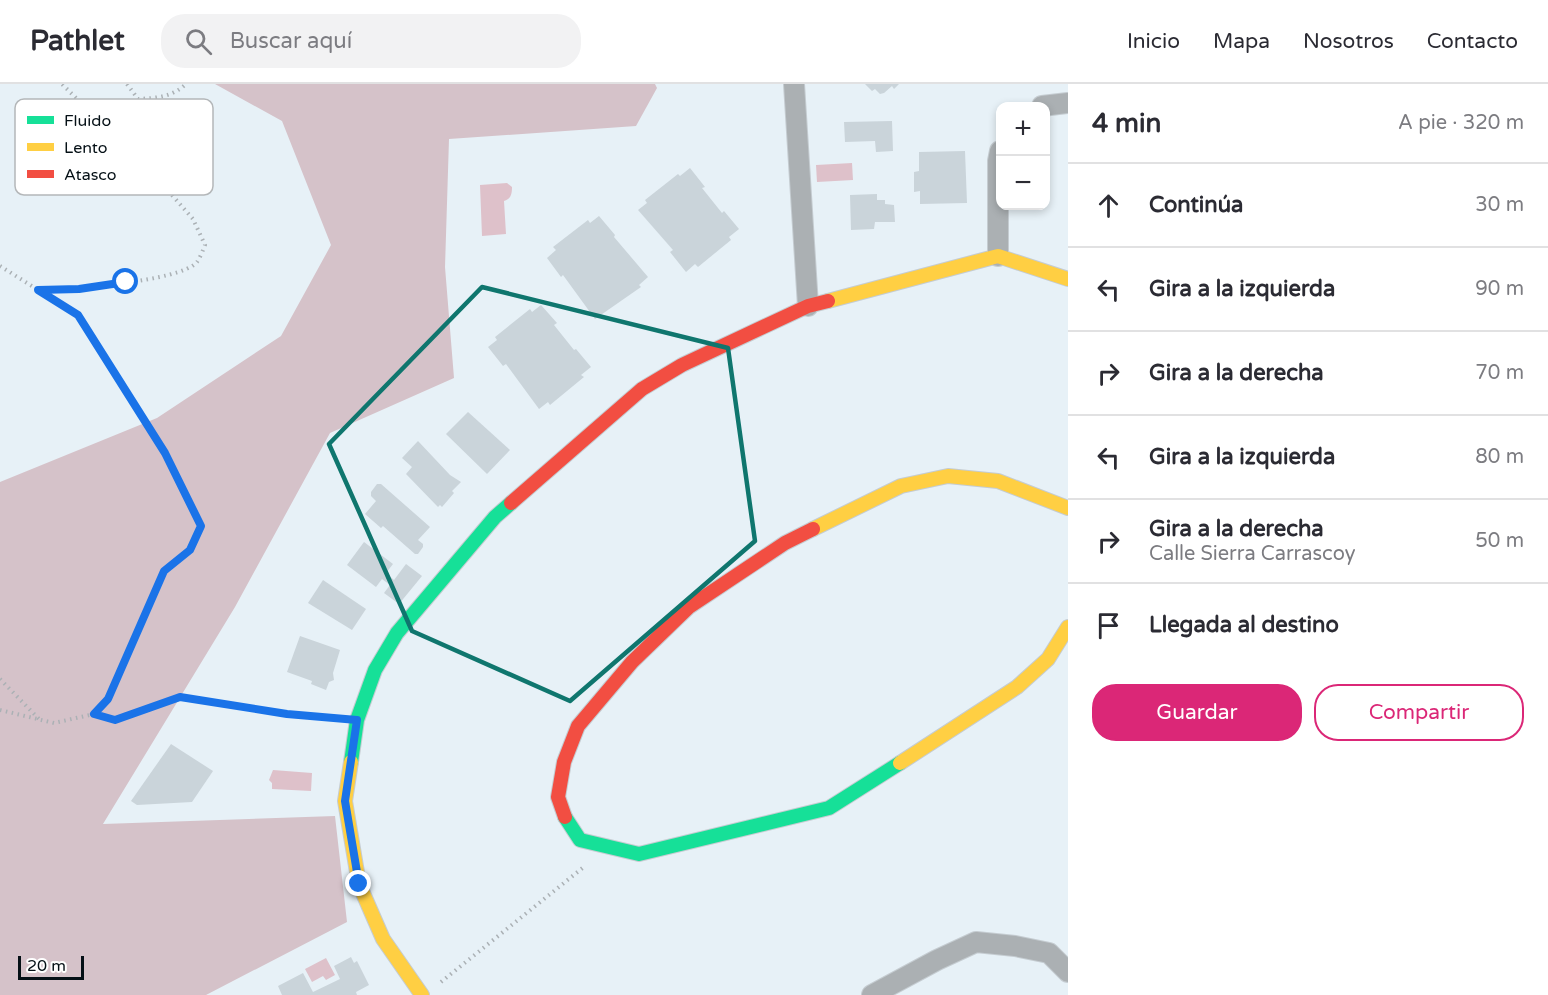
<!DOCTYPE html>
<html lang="es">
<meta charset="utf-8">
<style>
body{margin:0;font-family:"Varela Round",sans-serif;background:#f2f2f3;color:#2b2b33}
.controls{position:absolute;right:18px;top:18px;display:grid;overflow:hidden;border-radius:12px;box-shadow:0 3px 9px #0003}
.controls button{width:54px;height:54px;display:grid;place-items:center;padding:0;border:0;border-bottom:2px solid #e1e1e2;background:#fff;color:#2b2b33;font:30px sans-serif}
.scale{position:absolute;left:18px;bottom:15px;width:66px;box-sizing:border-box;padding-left:6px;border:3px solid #051016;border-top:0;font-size:16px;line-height:21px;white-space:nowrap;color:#051016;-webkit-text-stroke:4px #fff;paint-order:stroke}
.stop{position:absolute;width:18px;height:18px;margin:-14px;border:4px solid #1a73e8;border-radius:50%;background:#fff}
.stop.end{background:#1a73e8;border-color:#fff;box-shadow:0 2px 6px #0008}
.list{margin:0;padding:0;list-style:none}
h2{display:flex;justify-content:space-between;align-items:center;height:78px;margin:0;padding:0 24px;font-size:26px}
h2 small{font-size:20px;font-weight:400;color:#7c7c81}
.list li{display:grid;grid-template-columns:39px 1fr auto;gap:18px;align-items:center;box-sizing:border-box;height:84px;padding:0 24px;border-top:2px solid #e1e1e2}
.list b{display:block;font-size:22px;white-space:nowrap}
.list p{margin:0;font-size:20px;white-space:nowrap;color:#7c7c81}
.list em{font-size:20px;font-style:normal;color:#7c7c81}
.actions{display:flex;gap:12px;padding:18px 24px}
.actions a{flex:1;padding:14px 0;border:2px solid #db2777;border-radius:24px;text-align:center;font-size:21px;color:#db2777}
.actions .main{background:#db2777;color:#fff}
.icon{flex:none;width:33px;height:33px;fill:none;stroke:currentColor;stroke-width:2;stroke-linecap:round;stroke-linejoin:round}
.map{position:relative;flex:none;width:1068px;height:911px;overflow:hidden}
header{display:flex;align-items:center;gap:36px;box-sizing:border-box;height:84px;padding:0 30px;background:#fff;border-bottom:2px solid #e1e1e2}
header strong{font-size:28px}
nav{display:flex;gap:33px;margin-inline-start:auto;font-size:21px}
.search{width:420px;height:54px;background:#f2f2f3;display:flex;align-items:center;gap:15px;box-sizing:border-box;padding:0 21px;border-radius:24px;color:#7c7c81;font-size:22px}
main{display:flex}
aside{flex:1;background:#fff}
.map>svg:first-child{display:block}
.forest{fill:#d5c2c9}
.water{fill:#dec1ca}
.building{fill:#cad4da}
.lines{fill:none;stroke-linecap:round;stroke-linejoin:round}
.street-casing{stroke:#c5ccd1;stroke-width:22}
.fast-casing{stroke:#c5ccd1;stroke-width:16}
.slow-casing{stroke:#c5ccd1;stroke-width:16}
.jam-casing{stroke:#c5ccd1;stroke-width:16}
.path{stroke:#abb1b5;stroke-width:4;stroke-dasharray:1.5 4.5;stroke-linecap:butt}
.street{stroke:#abb0b3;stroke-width:20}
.fast{stroke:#16e098;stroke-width:14}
.slow{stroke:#ffcf43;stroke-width:14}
.jam{stroke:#f24e42;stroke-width:14}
.route{stroke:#1a73e8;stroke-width:8}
.marked{fill:none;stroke:#0f766e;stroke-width:4.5;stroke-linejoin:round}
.key{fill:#fff;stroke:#b4b7b9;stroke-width:1.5}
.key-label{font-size:16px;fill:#051016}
</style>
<header>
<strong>Pathlet</strong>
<div class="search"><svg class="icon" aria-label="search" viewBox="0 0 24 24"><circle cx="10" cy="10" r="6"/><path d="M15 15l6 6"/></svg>Buscar aquí</div>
<nav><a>Inicio</a><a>Mapa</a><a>Nosotros</a><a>Contacto</a></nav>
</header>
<main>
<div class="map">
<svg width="1068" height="911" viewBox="0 0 1068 911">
<rect width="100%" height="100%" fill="#e7f1f7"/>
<polygon class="forest" points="215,0 655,0 657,4 636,42 449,55 445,183 454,294 330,349 235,523 103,740 335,732 347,838 206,911 0,911 0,398 157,334 281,252 331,161 282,37"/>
<g class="water">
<polygon points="852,79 853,96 817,98 816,81"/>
<path d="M507 99 512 103C512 110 511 115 504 117L506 150 482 152 480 101Z"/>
<polygon points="273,686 312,689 311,707 272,705 272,699 269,696"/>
<polygon points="326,874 335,891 326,896 323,892 312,898 305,885"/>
</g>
<g class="building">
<polygon points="865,0 899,0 894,5 892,2 884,9 880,10 875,5 872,7"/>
<polygon points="892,37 893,67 876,68 875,57 845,58 844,38"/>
<polygon points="965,67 967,119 920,120 920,107 914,108 914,88 919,87 919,68"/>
<polygon points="690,84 705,103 702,104 722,129 724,127 739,145 729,153 731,156 698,183 695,180 686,188 670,168 673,166 638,126 647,119 645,116 678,90 680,92"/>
<polygon points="877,110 877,116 885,116 885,120 894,121 895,138 875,138 874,145 851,146 850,111"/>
<polygon points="599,132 615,151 614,153 648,193 639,201 641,203 595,235 563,191 561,193 547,174 556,166 553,163 588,136 590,139"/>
<polygon points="541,221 557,239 554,241 574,266 576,265 591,283 581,291 584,293 550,321 548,318 539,325 506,280 503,282 488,263 497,256 495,253 530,225 532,228"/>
<polygon points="468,328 510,366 487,390 446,350"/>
<polygon points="418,357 450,391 461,398 452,407 454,409 442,423 440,421 438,423 406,390 412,383 402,374"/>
<polygon points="377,400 381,400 430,443 418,456 423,460 423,463 418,470 415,470 383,442 381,444 365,430 376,417 371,412 371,408"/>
<polygon points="364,458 393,480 386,489 394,496 406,480 422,492 399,520 384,509 390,501 382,495 376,503 347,481"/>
<polygon points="323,496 366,525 352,546 308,519"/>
<polygon points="300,552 340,566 333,589 334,596 329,598 326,606 311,600 312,597 287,588"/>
<polygon points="171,660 213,687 192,718 137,721 131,717"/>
<polygon points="351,873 354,879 357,877 369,901 356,908 357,911 282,911 278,902 303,889 313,908 340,895 334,882"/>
</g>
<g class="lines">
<g class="street-casing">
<g id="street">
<polyline points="794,0 808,222"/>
<polyline points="1042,22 1068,19"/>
<polyline points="998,172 998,77 1000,67"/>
<polyline points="872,911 937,876 976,858 1015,862 1049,869 1068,888"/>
</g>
</g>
<g class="fast-casing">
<g id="fast">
<polyline points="351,678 357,636 375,586 397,549 495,433 511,419"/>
<polyline points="565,733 580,756 639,770 829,724 900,679"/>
</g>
</g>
<g class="slow-casing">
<g id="slow">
<polyline points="828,217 998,172 1068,195"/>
<polyline points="813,445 901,402 948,392 998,397 1068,424"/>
<polyline points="351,678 345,717 359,800 383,855 422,911"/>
<polyline points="900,679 1017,603 1048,575 1068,543"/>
</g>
</g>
<g class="jam-casing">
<g id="jam">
<polyline points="511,419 642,305 682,281 808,222 828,217"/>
<polyline points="565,733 558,713 564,678 578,642 632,578 689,523 785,459 813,445"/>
</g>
</g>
<g class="path">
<path d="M127 0 138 15C157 14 172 13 186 0"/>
<polyline points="0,182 78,231 165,369 201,442 190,466 164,487 108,615 94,630 115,636 180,613 287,630 334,634"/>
<path d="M39 206C68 205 180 198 197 178 200 174 203 166 205 161L193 135 164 102 62 0"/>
<polyline points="0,595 39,635"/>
<polyline points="0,626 54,639 94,630"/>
<polyline points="441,898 585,782"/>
</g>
<use href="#street" class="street"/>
<use href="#fast" class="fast"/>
<use href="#slow" class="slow"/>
<use href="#jam" class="jam"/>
</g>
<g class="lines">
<polyline class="route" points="126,198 79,205 38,206 78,231 165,369 201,442 190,466 164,487 108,615 94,630 115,636 180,613 287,630 357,636 345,717 359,800"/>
</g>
<path class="marked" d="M482 203 728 264 755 457 570 617 412 547 329 360Z"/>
<rect x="15" y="15" width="198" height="96" rx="9" class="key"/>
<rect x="27" y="32" width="27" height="8" fill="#16e098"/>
<rect x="27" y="59" width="27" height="8" fill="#ffcf43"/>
<rect x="27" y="86" width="27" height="8" fill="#f24e42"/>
<g class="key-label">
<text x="64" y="42">Fluido</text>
<text x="64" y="69">Lento</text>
<text x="64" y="96">Atasco</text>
</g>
</svg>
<div class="controls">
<button>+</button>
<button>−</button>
</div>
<div class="scale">20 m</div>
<div class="stop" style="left:126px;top:198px"></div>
<div class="stop end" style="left:359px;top:800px"></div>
</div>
<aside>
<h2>4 min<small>A pie · 320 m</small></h2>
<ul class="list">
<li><svg class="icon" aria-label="ahead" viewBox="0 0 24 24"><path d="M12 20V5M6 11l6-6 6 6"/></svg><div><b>Continúa</b></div><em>30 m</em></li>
<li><svg class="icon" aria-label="left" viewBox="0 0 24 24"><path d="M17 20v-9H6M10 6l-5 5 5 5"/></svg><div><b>Gira a la izquierda</b></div><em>90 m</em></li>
<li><svg class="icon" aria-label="right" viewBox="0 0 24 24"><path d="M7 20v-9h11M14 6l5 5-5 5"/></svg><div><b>Gira a la derecha</b></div><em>70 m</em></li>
<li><svg class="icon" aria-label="left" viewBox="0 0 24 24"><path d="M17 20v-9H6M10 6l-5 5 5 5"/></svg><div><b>Gira a la izquierda</b></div><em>80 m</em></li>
<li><svg class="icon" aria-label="right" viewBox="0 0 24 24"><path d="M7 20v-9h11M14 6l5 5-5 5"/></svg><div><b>Gira a la derecha</b><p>Calle Sierra Carrascoy</p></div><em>50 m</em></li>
<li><svg class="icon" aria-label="arrive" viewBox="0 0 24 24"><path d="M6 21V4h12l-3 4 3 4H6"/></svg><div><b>Llegada al destino</b></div></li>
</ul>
<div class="actions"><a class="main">Guardar</a><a>Compartir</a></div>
</aside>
</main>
